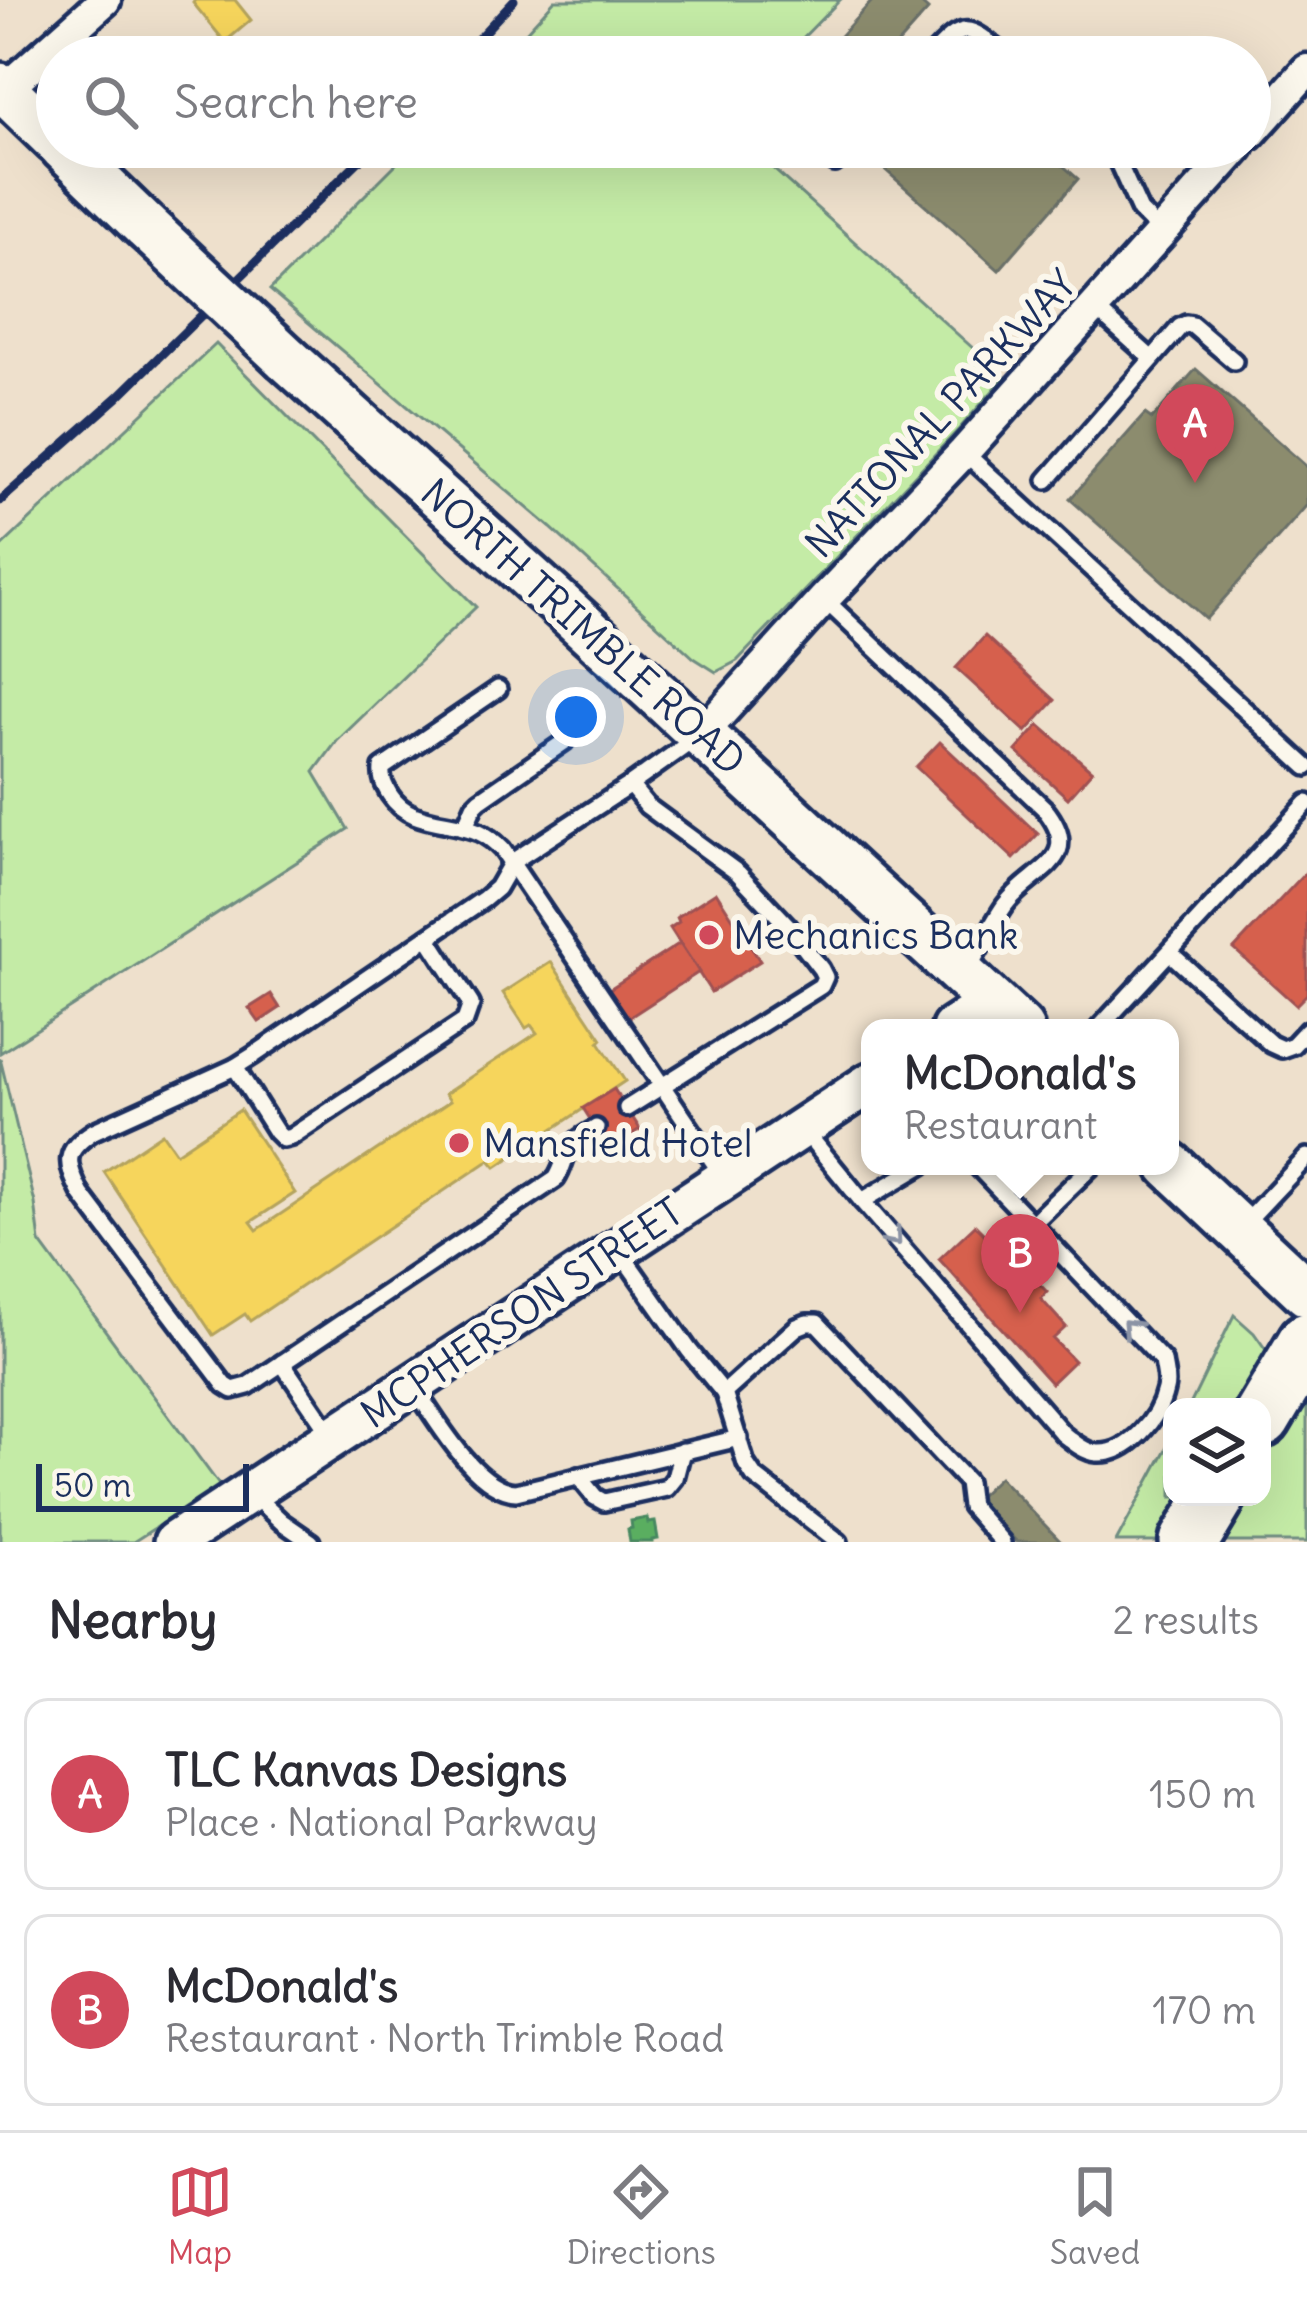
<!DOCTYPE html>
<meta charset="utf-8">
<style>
body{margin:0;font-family:Delius,sans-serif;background:#f7f7f7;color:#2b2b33}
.controls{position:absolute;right:36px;bottom:36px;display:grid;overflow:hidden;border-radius:24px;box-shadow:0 12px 48px #0002}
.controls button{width:108px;height:108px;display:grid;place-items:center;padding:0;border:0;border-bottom:3px solid #e1e1e2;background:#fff;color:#2b2b33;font:60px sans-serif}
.scale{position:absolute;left:36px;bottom:30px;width:213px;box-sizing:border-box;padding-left:12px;border:6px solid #1b2f5e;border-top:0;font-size:33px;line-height:42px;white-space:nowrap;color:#1b2f5e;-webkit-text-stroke:9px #fbf7ec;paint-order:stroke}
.you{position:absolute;left:576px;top:717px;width:42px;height:42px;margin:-30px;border:9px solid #fff;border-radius:50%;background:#1a73e8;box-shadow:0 0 0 18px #1a73e833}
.badge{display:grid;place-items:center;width:78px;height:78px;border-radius:50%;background:#d1495b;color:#fff;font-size:39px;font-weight:700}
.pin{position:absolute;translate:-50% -99px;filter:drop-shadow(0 3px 6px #0008)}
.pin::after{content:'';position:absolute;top:63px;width:42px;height:36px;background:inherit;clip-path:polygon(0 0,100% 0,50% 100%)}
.popup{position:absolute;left:861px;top:1019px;width:318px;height:156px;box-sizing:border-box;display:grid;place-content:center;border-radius:24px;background:#fff;filter:drop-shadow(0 3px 9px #0005);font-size:39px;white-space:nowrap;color:#7c7c81}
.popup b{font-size:45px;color:#2b2b33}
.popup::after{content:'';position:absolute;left:50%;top:100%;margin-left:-24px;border:24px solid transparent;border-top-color:#fff}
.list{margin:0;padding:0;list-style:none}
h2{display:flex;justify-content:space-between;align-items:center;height:156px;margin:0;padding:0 48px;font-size:51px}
h2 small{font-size:39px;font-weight:400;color:#7c7c81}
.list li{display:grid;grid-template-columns:78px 1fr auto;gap:36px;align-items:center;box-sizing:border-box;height:192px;margin:0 24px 24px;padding:0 24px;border:3px solid #e1e1e2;border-radius:24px}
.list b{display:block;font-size:45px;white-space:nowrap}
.list p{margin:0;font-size:39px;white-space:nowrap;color:#7c7c81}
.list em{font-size:39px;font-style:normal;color:#7c7c81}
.icon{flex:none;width:66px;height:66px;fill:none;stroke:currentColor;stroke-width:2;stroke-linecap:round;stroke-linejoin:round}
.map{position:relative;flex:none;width:1307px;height:1542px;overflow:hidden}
.search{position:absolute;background:#fff;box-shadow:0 12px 48px #0002;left:36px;right:36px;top:36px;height:132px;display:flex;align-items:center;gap:30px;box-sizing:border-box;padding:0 42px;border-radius:66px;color:#7c7c81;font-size:45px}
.sheet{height:588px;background:#fff}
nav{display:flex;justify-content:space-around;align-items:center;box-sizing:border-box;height:168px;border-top:3px solid #e1e1e2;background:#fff;font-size:33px;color:#7c7c81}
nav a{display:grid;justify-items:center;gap:6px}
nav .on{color:#d1495b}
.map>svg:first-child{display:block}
.green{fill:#c4eba6;stroke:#708d82;stroke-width:3}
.homes{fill:#f6d55c;stroke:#b4a35d;stroke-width:3}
.shops{fill:#d6604d;stroke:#9e5152;stroke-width:3}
.public{fill:#5aae61;stroke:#478860;stroke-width:3}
.industry{fill:#8c8c6e;stroke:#6a7069;stroke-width:3}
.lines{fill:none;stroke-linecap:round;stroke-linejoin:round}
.service-casing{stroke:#1b2f5e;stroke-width:24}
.minor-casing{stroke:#1b2f5e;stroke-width:39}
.tertiary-casing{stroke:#1b2f5e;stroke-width:48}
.secondary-casing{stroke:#1b2f5e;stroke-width:54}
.motorway-casing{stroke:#1b2f5e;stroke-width:66}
.service{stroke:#fbf7ec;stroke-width:15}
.minor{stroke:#fbf7ec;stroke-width:30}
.tertiary{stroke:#fbf7ec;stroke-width:39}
.secondary{stroke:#fbf7ec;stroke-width:45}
.motorway{stroke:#fbf7ec;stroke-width:57}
.rail{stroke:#1b2f5e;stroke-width:9}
.secondary-bridge-casing{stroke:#1b2f5e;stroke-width:54;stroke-linecap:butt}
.secondary-bridge{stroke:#fbf7ec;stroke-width:45}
.oneway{stroke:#8b93a5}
.poi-dot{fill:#d1495b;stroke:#fbf7ec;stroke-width:4.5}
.labels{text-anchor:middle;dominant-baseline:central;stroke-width:12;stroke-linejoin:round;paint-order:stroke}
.street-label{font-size:39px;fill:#1b2f5e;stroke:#fbf7ec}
.poi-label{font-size:39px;fill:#1b2f5e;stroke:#fbf7ec;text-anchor:start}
</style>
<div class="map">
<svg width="1307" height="1542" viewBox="0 0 1307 1542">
<rect width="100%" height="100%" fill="#eee0cc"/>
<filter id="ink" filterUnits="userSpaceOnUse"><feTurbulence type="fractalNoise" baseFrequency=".00833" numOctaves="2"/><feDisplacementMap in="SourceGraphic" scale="24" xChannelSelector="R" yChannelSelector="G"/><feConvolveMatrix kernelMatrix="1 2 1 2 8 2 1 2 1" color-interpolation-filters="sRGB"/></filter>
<g filter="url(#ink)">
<g class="green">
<polygon points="555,0 840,0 784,57 503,57"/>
<polygon points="413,147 749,147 1005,377 959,429 737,661 716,672 694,658 551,528 270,290"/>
<polygon points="216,344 476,607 337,741 314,772 348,829 0,1053 0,548"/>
<polygon points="0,1058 35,1203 40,1242 220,1486 133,1542 0,1542"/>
<polygon points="1234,1315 1254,1333 1266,1350 1262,1378 1244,1407 1189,1407"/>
<polygon points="1307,1389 1307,1542 1212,1542 1239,1497 1262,1497 1262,1460"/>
<polygon points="1172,1438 1172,1497 1190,1497 1163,1542 1116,1542"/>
</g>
<g class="homes">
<polygon points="195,0 235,0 251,20 225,42 193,3"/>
<polygon points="551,962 602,1039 599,1042 625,1081 496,1167 490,1160 250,1321 245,1314 213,1335 104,1172 162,1133 176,1153 240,1110 295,1193 251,1222 257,1230 450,1101 445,1094 537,1033 531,1025 526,1028 503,993"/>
</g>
<g class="shops">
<polygon points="985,636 1055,700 1026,732 956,668"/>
<polygon points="1039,725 1092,771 1068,798 1016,751"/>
<polygon points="940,742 1038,834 1014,859 916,767"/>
<polygon points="1307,871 1307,994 1296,1005 1234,949"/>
<polygon points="716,892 760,961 711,992 670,928 679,922 677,917"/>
<polygon points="680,943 699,972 627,1019 608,990"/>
<polygon points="271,994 280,1008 259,1022 249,1008"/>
<polygon points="614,1089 640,1129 609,1149 583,1108"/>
<polygon points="975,1225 989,1239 993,1236 1004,1246 999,1250 1002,1252 1007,1248 1013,1255 1010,1258 1020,1268 1022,1266 1047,1292 1041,1299 1066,1327 1053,1339 1074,1361 1051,1383 939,1259"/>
</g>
<polygon class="public" points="647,1518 648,1523 655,1522 658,1539 652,1540 652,1542 630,1542 628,1529 632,1528 631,1521"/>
<g class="industry">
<polygon points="873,0 917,0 928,10 886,57 821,57"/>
<polygon points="896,147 1042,147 1078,179 999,270 880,165"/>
<polygon points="1196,369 1307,467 1307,505 1206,619 1070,499 1145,414 1152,419"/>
<polygon points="999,1477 1061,1542 1017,1542 976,1499"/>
</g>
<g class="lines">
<g class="service-casing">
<g id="service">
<path d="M931 57C965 19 969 25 1006 57"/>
<polyline points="1107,147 1116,158 1140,211 1161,232"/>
<polyline points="835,163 850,147"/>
<polyline points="1094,307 1152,359"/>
<polyline points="964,452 1307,767"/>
<polyline points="1047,480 1180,327 1186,324 1192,325 1234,361"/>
<path d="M824 599 1044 808C1087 861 1032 868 1005 905 990 926 980 951 966 972"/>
<path d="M498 689 382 768C381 779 384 785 390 795 410 826 449 819 479 832 488 836 495 842 502 849L723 1176"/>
<polyline points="465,827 474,806 480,800 564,742"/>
<polyline points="1170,953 1271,1044 1282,1049 1293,1045 1307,1030"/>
<polyline points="1099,1028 1307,803"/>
<polyline points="235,1067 276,1132 283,1139 291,1137 465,1021 471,1004 428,937"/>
<polyline points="627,1108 821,986 825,977 821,969 788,926 738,873 647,806 630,785"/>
<path d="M596 1128C585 1135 572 1141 567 1153 563 1163 562 1170 556 1179L248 1386 233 1390 225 1385 81 1194C65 1162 63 1151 94 1131L235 1067 254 1055 484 899 497 888 512 862 630 785 699 736"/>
<polyline points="804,1130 862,1201"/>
<path d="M921 1166 862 1201 1063 1434C1072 1441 1084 1452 1097 1453 1129 1455 1159 1418 1165 1390 1168 1380 1164 1370 1163 1361L977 1166"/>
<polyline points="1032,1224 1092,1166"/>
<polyline points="1242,1226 1307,1157"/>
<polyline points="620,1252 689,1350 724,1393 746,1464 754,1476 839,1542"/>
<polyline points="282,1363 331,1435"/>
<path d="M413 1386C435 1417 475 1490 516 1492L739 1438"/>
<polyline points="724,1393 797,1327 807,1323 817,1323 967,1482 970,1506 1002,1542"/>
<polyline points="578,1476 595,1497 604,1502 667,1488 675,1478 682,1451"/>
<polyline points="252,1494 282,1522 311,1542"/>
</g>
</g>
<g class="minor-casing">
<g id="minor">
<polyline points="4,90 105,0"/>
<polyline points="1250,134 1307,70"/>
<polyline points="702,734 824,599 964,452 1238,147"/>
</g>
</g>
<g class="tertiary-casing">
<g id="tertiary">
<polyline points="952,1028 992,1002"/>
<polyline points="174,1542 870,1083"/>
</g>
</g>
<g class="secondary-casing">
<g id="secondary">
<polyline points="0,86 57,141"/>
<polyline points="63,147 146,227"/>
<polyline points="286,358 565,609 1020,1028"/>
<polyline points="1170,1165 1307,1293"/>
</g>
</g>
<g class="motorway-casing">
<g id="motorway">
<polyline points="1262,1418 1307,1342"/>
<polyline points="1189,1542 1216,1497"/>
</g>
</g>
<use href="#service" class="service"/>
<use href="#minor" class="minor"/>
<use href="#tertiary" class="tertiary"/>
<use href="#secondary" class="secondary"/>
<use href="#motorway" class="motorway"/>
<g class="rail">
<polyline points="461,57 514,0"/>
<polyline points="0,501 118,397 373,147"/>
</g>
<g class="secondary-bridge-casing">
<polyline id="secondary-bridge" points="146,227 286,358"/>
</g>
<use href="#secondary-bridge" class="secondary-bridge"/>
</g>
<defs><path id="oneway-chevron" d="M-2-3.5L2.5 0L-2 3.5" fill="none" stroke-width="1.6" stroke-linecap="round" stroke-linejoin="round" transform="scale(3)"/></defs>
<g class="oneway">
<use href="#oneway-chevron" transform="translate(894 1238) rotate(49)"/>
<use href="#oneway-chevron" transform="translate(1130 1327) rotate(-134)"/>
</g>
</g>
<g class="poi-dot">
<circle cx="709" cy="935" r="12"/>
<circle cx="459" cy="1143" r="12"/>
</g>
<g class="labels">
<g class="street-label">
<text transform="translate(941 414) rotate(-47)">NATIONAL PARKWAY</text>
<text transform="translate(583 627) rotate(42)">NORTH TRIMBLE ROAD</text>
<text transform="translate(522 1313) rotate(-34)">MCPHERSON STREET</text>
</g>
<g class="poi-label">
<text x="733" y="935">Mechanics Bank</text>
<text x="483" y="1143">Mansfield Hotel</text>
</g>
</g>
</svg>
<div class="controls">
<button><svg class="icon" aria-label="layers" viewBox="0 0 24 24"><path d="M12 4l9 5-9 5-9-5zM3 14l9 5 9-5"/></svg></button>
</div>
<div class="scale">50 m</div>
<div class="you"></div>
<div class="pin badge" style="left:1195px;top:483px">A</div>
<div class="pin badge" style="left:1020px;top:1313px">B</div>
<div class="popup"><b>McDonald's</b>Restaurant</div>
<div class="search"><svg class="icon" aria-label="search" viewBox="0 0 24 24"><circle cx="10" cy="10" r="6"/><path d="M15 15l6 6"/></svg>Search here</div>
</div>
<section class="sheet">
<h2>Nearby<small>2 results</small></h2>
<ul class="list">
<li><span class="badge">A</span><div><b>TLC Kanvas Designs</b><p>Place · National Parkway</p></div><em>150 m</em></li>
<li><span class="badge">B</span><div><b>McDonald's</b><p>Restaurant · North Trimble Road</p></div><em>170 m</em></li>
</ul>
</section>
<nav>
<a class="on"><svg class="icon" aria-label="map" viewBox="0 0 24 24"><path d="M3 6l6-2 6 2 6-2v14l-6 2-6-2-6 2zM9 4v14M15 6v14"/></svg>Map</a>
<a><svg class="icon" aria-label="directions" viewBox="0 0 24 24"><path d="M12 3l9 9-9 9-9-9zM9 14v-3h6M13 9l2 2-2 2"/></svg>Directions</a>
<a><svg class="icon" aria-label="saved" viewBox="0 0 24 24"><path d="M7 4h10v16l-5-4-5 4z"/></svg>Saved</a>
</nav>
